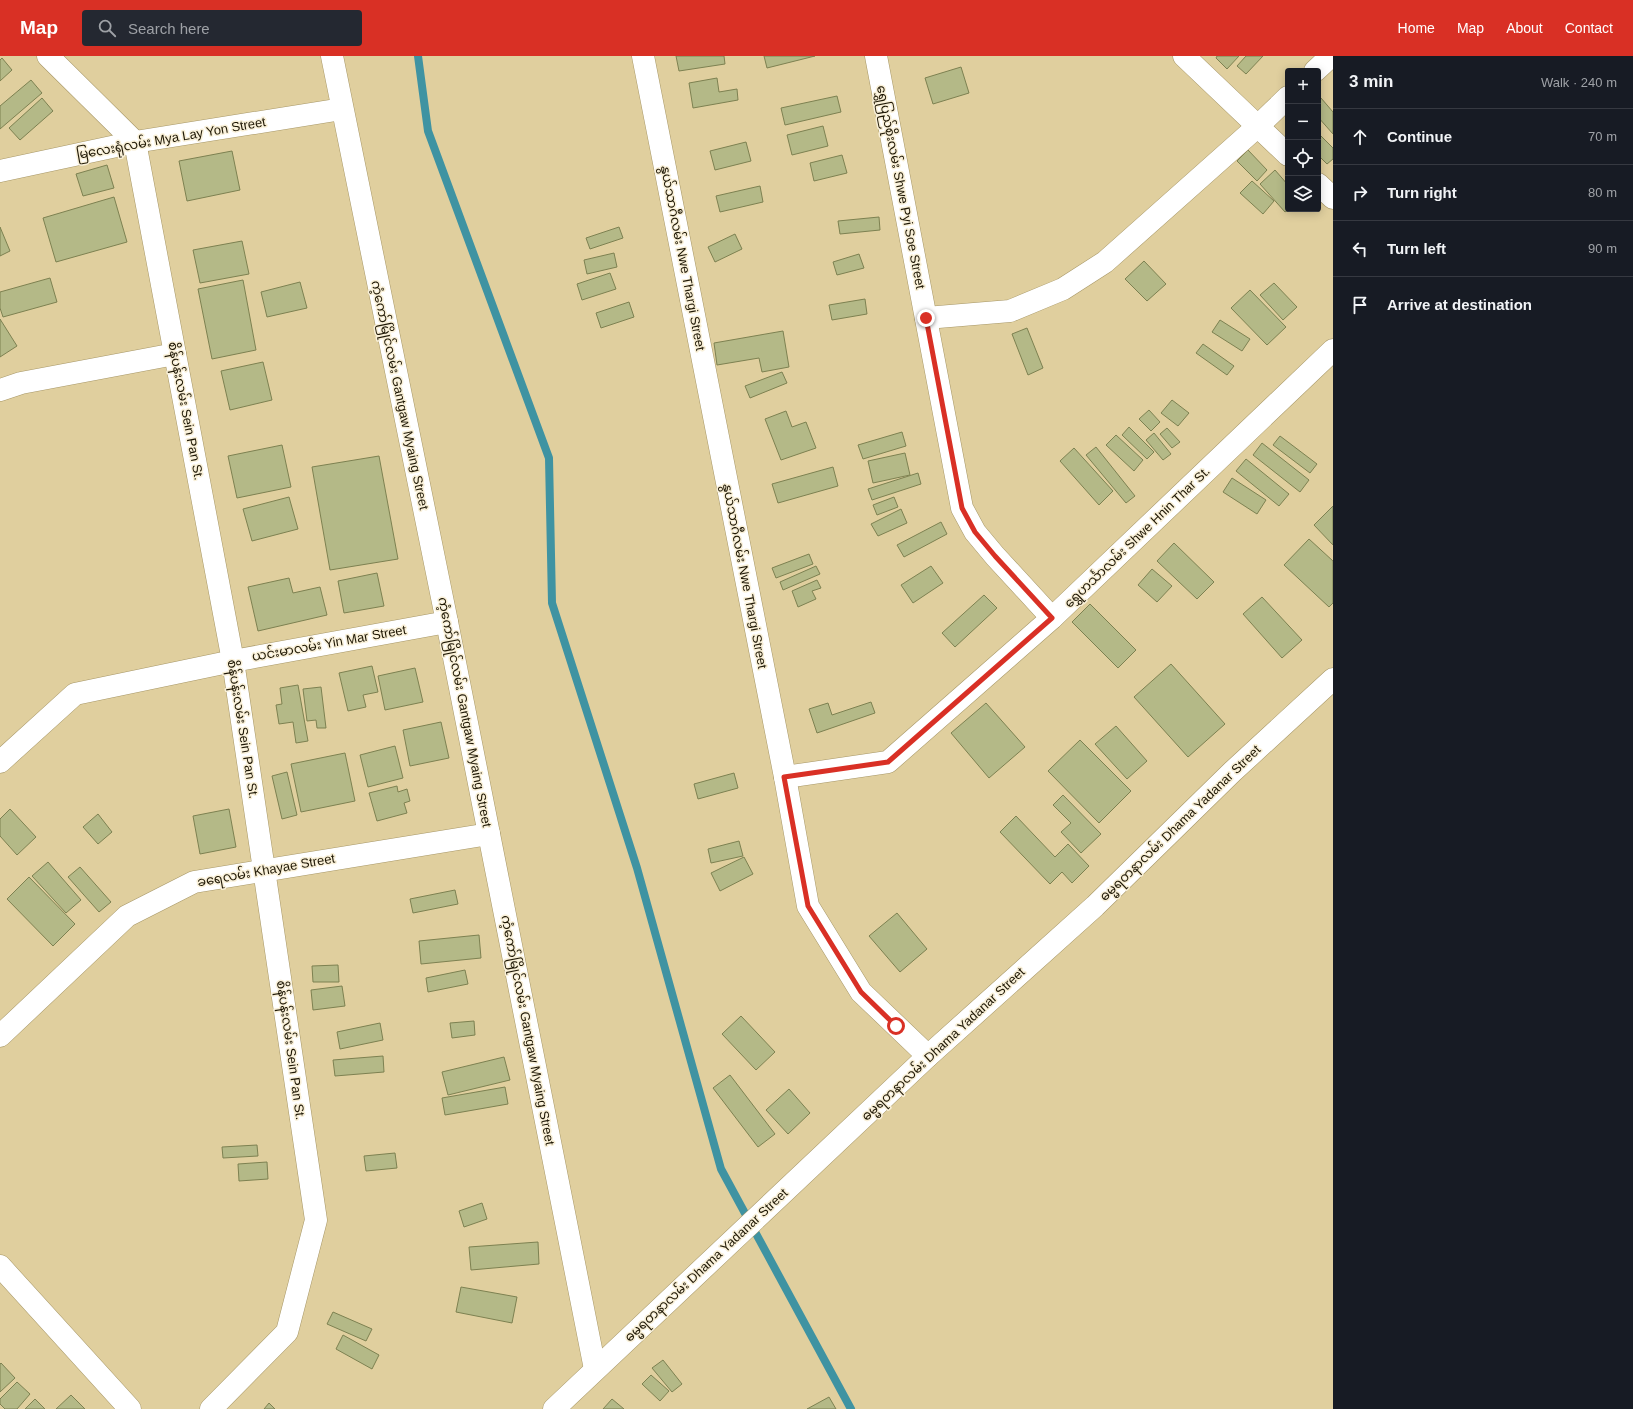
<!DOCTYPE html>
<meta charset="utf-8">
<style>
body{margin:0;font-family:Helvetica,"Noto Sans Myanmar",sans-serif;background:#242831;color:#f1f3f6}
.controls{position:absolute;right:12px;top:12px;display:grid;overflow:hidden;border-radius:4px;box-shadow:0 2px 10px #0003}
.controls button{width:36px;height:36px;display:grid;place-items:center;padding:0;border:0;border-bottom:1px solid #363941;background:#171b24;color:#f1f3f6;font:20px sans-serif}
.stop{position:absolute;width:12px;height:12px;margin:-9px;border:3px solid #d93025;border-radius:50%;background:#fff}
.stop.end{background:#d93025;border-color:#fff;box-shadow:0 1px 4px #0008}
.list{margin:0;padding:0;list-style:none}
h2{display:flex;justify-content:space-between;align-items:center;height:52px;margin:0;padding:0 16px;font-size:17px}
h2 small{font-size:13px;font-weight:400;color:#9ea1a6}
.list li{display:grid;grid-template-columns:26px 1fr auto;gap:12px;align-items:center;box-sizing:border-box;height:56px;padding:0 16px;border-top:1px solid #363941}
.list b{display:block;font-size:15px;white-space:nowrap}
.list em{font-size:13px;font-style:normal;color:#9ea1a6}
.icon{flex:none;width:22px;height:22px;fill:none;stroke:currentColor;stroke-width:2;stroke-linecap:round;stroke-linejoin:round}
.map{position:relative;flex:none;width:1333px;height:1353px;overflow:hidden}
header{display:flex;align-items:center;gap:24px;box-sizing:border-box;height:56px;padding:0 20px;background:#d93025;color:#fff}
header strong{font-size:19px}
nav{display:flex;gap:22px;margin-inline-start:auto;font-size:14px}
.search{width:280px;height:36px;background:#242831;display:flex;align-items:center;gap:10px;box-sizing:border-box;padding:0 14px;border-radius:4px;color:#9ea1a6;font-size:15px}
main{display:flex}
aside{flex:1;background:#171b24}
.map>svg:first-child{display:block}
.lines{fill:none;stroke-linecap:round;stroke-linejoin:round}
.stream{stroke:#3f93a2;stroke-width:8}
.building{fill:#b4b987;stroke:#7d8151}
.minor-casing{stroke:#a79767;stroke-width:23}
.minor{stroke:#fff;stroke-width:22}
.route{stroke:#d93025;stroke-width:5}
.labels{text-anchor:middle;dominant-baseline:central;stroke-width:3;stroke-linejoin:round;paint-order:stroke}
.street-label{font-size:13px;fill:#1e1705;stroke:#f9f0d8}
</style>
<header>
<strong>Map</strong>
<div class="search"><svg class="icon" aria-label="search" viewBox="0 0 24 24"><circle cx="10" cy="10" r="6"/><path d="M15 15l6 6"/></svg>Search here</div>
<nav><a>Home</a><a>Map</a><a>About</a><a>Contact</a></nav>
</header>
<main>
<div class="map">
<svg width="1333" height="1353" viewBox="0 0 1333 1353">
<rect width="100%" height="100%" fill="#e0cf9e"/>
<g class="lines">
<polyline class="stream" points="418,0 428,75 549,402 552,547 637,812 721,1113 851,1353"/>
</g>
<g class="building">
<polygon points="676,0 724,0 725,8 679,15"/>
<polygon points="764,0 815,0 767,12"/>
<polygon points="1217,0 1239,0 1227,13 1216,2"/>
<polygon points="1246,0 1263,0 1246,18 1237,10"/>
<polygon points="2,2 12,14 0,25 0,4"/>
<polygon points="961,11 969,37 933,48 925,22"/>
<polygon points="717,22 719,36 737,33 738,44 693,52 689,27"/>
<polygon points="31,24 42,37 0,73 0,50"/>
<polygon points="837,40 841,56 785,69 781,52"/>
<polygon points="42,42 53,55 20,84 9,72"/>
<polygon points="1321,42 1333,56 1333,78 1318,61 1318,45"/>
<polygon points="823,70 828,90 792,99 787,79"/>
<polygon points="1318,77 1333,92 1333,103 1327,108 1318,99"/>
<polygon points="746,86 751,105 715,114 710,95"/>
<polygon points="1248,94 1267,114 1257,125 1237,105"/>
<polygon points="232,95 240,134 187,145 179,105"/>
<polygon points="842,99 847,117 814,125 810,107"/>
<polygon points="107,109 114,132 83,140 76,118"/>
<polygon points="1275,114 1288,129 1289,153 1285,156 1260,128"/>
<polygon points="1252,125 1274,145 1263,158 1240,137"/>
<polygon points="760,130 763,146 720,156 716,140"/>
<polygon points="114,141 127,186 56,206 43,162"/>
<polygon points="879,161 880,174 840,178 838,165"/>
<polygon points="0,171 10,195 0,200"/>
<polygon points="619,171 623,182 590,193 586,182"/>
<polygon points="735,178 742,193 715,206 708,191"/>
<polygon points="242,185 249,218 200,227 193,194"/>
<polygon points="614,197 617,211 587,218 584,204"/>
<polygon points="859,198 864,212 837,219 833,206"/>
<polygon points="1144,205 1166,228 1147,245 1125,223"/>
<polygon points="610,217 616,233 582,244 577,228"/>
<polygon points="50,222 57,246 3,261 0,252 0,236"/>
<polygon points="243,224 256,294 212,303 198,233"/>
<polygon points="300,226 307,252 267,261 261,236"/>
<polygon points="1274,227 1297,251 1283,264 1260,239"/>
<polygon points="1250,234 1286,271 1267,289 1231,252"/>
<polygon points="865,243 867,258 832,264 829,249"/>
<polygon points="629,246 634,261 601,272 596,257"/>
<polygon points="0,263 17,290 0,301"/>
<polygon points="1220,264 1250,283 1242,295 1212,276"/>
<polygon points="1027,272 1043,312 1028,319 1012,278"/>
<polygon points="783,275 789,311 762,316 759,302 717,309 714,287"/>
<polygon points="1203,288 1234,310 1227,319 1196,297"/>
<polygon points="263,306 272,344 230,354 221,315"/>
<polygon points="782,316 787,327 750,342 745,330"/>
<polygon points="1172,344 1189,357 1178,370 1161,357"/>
<polygon points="1149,354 1160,366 1151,375 1139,363"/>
<polygon points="786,355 792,371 806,366 816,392 781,404 765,363"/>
<polygon points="1129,371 1154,396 1147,403 1122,379"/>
<polygon points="1167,372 1180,386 1172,392 1160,378"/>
<polygon points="902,376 906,390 863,403 858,389"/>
<polygon points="1154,377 1171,398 1163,404 1146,384"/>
<polygon points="1116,379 1143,404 1134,415 1106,389"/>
<polygon points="1280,380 1317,408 1310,417 1273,389"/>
<polygon points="1262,387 1309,424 1300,436 1253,399"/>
<polygon points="282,389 291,431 237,442 228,400"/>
<polygon points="1096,391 1135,440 1126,447 1086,399"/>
<polygon points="1074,392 1113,435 1099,449 1060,405"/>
<polygon points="905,397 910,419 873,427 868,405"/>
<polygon points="379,400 398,503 330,514 312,411"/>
<polygon points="1246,403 1289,438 1279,450 1236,415"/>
<polygon points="833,411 838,430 778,447 772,428"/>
<polygon points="918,417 921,428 872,444 868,433"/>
<polygon points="1232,422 1266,444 1257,458 1223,436"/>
<polygon points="289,441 298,473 252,485 243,453"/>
<polygon points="894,441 898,451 877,459 873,449"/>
<polygon points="1333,450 1333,489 1314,469"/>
<polygon points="901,453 907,467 878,480 871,468"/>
<polygon points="941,466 947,478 904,501 897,489"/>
<polygon points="1309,483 1333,505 1333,547 1329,551 1284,509"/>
<polygon points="1174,487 1214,526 1197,543 1157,505"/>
<polygon points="809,498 813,508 776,522 772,512"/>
<polygon points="816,510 820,518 783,534 780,526"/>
<polygon points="931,510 943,527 913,547 901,529"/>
<polygon points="1152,513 1172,530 1157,546 1138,529"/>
<polygon points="377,517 384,550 344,557 338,525"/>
<polygon points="289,522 293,537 320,531 327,559 258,575 248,531"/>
<polygon points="817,524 821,532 812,535 816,543 798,551 792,535"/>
<polygon points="984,539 997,552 955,591 942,577"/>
<polygon points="1262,541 1302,584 1282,602 1243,558"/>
<polygon points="1090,548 1136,594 1118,612 1072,566"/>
<polygon points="1171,608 1225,668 1188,701 1134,641"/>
<polygon points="372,610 378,636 363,639 366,651 348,655 339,617"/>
<polygon points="415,612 423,646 385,654 378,620"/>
<polygon points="298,629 308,685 296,687 293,666 279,668 276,649 282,648 280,632"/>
<polygon points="321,631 326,672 317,672 316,664 307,665 303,633"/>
<polygon points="871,646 875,657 817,677 809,653 828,647 832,659"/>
<polygon points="986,647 1025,691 989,722 951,677"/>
<polygon points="441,666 449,702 410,710 403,674"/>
<polygon points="1116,670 1147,705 1127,723 1095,688"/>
<polygon points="1080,684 1131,735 1099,767 1048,715"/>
<polygon points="395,690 403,722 368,731 360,699"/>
<polygon points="345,697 355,745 301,756 291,708"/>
<polygon points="287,716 297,759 282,763 272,720"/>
<polygon points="734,717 738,732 698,743 694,728"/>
<polygon points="397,730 398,736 407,733 410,745 404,747 407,757 377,765 369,737"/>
<polygon points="1063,739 1101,778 1081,797 1061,776 1071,767 1053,749"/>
<polygon points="10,753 36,781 17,799 0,780 0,763"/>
<polygon points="229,753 236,791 200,798 193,760"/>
<polygon points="98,758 112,776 98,788 83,771"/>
<polygon points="1016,760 1055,801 1068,788 1089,810 1072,827 1062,816 1050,828 1000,776"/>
<polygon points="739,785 743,800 711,807 708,793"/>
<polygon points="744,801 753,818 720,835 711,817"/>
<polygon points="48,806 81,844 66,857 32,820"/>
<polygon points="80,811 111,846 99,856 68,821"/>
<polygon points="29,821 75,868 53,890 7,843"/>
<polygon points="455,834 458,848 413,857 410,843"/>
<polygon points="897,857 927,893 900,916 869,880"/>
<polygon points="479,879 481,902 421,908 419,885"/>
<polygon points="338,909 339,926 313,926 312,910"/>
<polygon points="465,914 468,928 428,936 426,922"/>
<polygon points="342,930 345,950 313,954 311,934"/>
<polygon points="741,960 775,996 756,1014 722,978"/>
<polygon points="474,965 475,979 452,982 450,967"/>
<polygon points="380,967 383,984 340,993 337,976"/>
<polygon points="383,1000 384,1016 335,1020 333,1004"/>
<polygon points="504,1001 510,1024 448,1039 442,1016"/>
<polygon points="730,1019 775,1078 758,1091 713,1032"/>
<polygon points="505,1031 508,1048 445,1059 442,1042"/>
<polygon points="789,1033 810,1057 788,1078 766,1054"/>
<polygon points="257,1089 258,1100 223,1102 222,1091"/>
<polygon points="395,1097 397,1112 366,1115 364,1100"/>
<polygon points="267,1106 268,1123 239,1125 238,1108"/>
<polygon points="482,1147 487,1163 464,1171 459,1155"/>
<polygon points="538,1186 539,1208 471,1214 469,1191"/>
<polygon points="461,1231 517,1241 512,1267 456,1256"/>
<polygon points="333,1256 372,1273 366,1285 327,1268"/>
<polygon points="343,1279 379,1299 372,1313 336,1293"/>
<polygon points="663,1304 682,1328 672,1336 652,1312"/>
<polygon points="1,1307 15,1322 0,1336 0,1308"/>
<polygon points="651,1319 669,1335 660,1345 642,1328"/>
<polygon points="17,1326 30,1338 17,1353 5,1353 0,1348 0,1343"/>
<polygon points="71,1339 85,1353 56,1353"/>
<polygon points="829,1341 836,1353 807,1353"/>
<polygon points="35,1343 45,1353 25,1353"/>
<polygon points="612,1343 624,1353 603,1353"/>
<polygon points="269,1347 275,1353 264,1353"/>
</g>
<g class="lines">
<g class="minor-casing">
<g id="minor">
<polyline points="48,0 135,86 233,605 316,1164 287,1276 211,1353"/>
<polyline points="332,0 447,566 595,1313"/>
<polyline points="643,0 785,721 808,850 861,936 928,1000"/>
<polyline points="876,0 962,452 975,476 995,500 1052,562"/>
<polyline points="1184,0 1288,99"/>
<polyline points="1315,15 1331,0"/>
<polyline points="0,115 135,86 342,53"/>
<polyline points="1318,128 1333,142"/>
<polyline points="926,262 1010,255 1063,233 1105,206 1258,70 1288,41"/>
<polyline points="0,334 21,327 175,298"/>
<polyline points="0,706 75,638 233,605 447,566"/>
<polyline points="785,721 888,706 1052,562 1333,294"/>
<polyline points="0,980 127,860 194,826 489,778"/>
<polyline points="0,1210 130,1353"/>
<polyline points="554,1353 928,1000 1095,850 1232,716 1333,623"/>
</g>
</g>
<use href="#minor" class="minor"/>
</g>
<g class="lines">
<polyline class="route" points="896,970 861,936 808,850 784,721 888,706 1052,562 995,500 975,476 962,452 926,262"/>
</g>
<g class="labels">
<g class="street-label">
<text transform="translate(171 82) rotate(-10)">မြလေးရုံလမ်း Mya Lay Yon Street</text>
<text transform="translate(901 131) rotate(79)">ရွှေပြည်စိုးလမ်း Shwe Pyi Soe Street</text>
<text transform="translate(683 202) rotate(79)">နွယ်သာဂီလမ်း Nwe Thargi Street</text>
<text transform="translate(400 339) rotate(78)">ကံ့ကော်မြိုင်လမ်း Gantgaw Myaing Street</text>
<text transform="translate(186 355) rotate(79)">စိန်ပန်းလမ်း Sein Pan St.</text>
<text transform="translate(1137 481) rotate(-44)">ရွှေဟင်္သာလမ်း Shwe Hnin Thar St.</text>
<text transform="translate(745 520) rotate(79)">နွယ်သာဂီလမ်း Nwe Thargi Street</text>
<text transform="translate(329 587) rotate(-10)">ယင်းမာလမ်း Yin Mar Street</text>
<text transform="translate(465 656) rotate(79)">ကံ့ကော်မြိုင်လမ်း Gantgaw Myaing Street</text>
<text transform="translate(243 673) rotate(81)">စိန်ပန်းလမ်း Sein Pan St.</text>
<text transform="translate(1180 767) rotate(-44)">ဓမ္မရတနာလမ်း Dhama Yadanar Street</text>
<text transform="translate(266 814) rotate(-10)">ခရေလမ်း Khayae Street</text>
<text transform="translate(528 974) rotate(79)">ကံ့ကော်မြိုင်လမ်း Gantgaw Myaing Street</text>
<text transform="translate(943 988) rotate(-43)">ဓမ္မရတနာလမ်း Dhama Yadanar Street</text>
<text transform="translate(291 994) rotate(82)">စိန်ပန်းလမ်း Sein Pan St.</text>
<text transform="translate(706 1209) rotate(-43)">ဓမ္မရတနာလမ်း Dhama Yadanar Street</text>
</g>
</g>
</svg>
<div class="controls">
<button>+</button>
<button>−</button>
<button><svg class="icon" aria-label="locate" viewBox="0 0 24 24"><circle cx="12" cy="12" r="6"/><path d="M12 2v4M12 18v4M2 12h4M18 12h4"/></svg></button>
<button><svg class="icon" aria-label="layers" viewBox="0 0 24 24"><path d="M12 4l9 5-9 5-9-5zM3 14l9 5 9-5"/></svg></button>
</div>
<div class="stop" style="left:896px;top:970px"></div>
<div class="stop end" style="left:926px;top:262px"></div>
</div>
<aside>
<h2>3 min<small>Walk · 240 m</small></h2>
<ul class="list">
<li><svg class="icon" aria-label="ahead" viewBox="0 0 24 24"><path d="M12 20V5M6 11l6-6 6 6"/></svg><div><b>Continue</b></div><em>70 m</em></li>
<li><svg class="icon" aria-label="right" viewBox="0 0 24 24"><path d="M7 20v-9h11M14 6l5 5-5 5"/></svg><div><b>Turn right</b></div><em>80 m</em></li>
<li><svg class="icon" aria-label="left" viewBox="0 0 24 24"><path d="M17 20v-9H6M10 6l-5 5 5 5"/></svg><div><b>Turn left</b></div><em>90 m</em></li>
<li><svg class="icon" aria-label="arrive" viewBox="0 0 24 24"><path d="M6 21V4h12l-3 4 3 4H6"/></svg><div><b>Arrive at destination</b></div></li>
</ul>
</aside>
</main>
